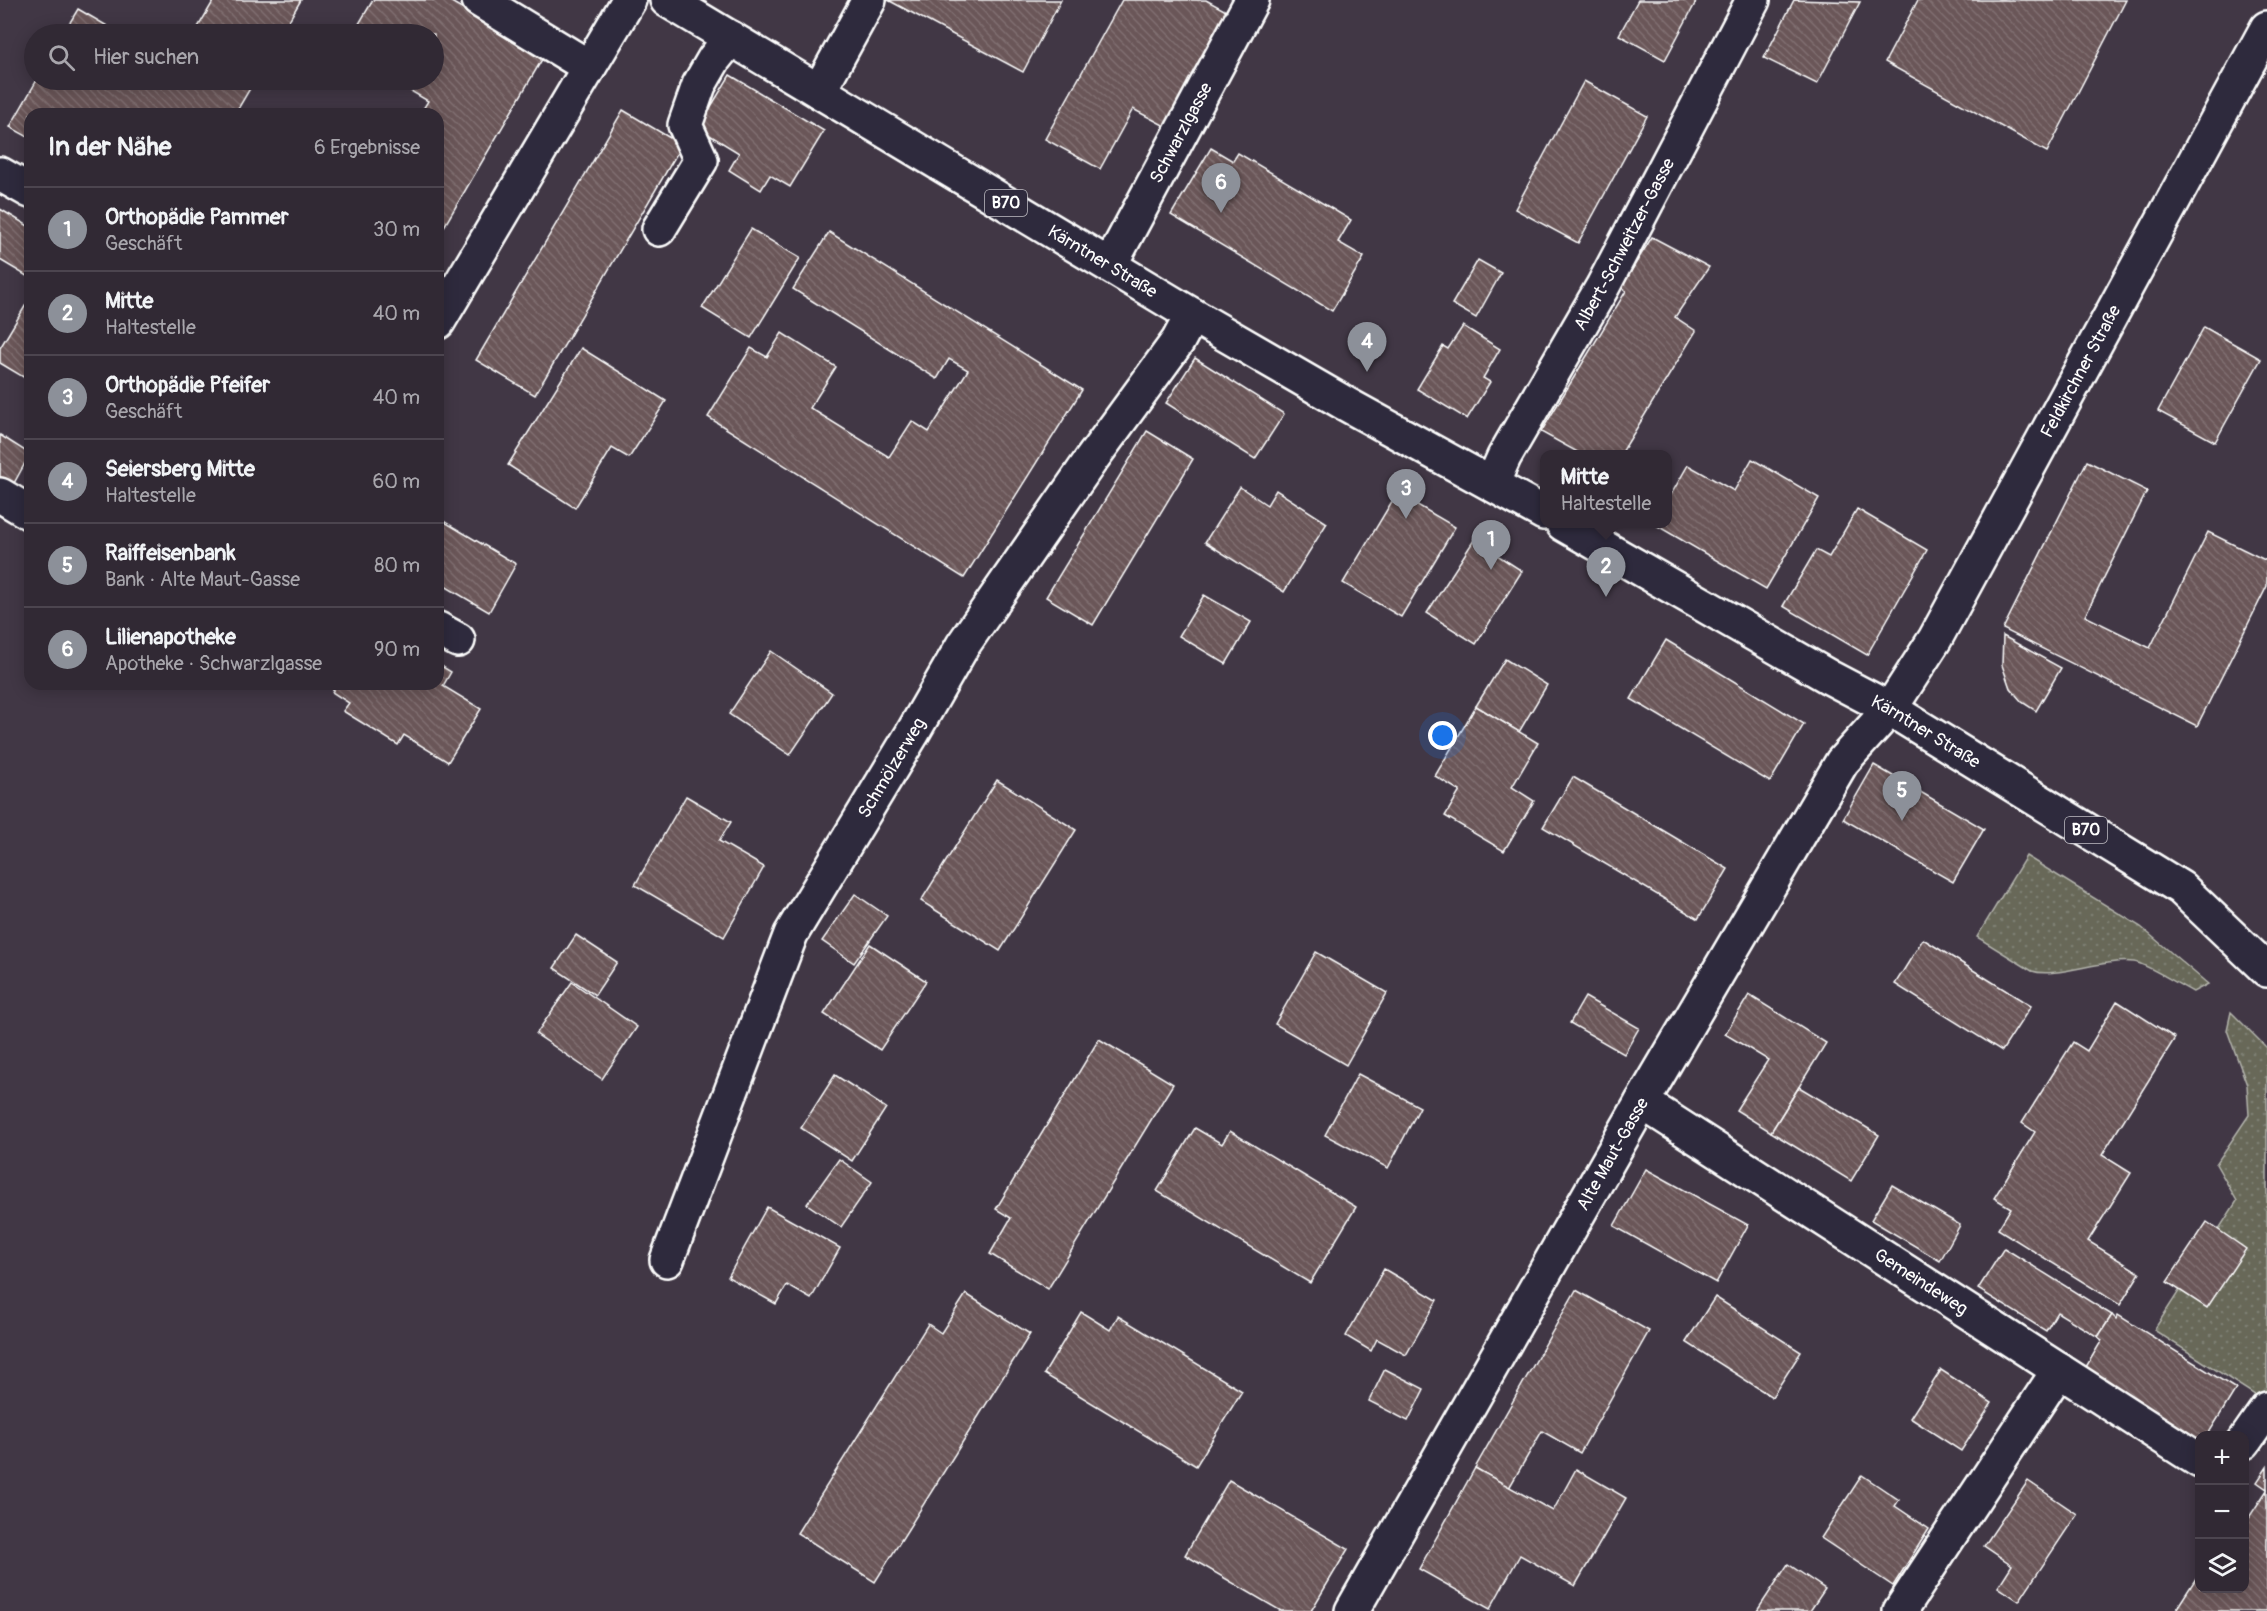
<!DOCTYPE html>
<html lang="de">
<meta charset="utf-8">
<style>
body{margin:0;font-family:Pangolin,sans-serif;background:#39313c;color:#f1f3f6}
.controls{position:absolute;right:18px;bottom:18px;display:grid;overflow:hidden;border-radius:12px;box-shadow:0 3px 15px #0003}
.controls button{width:54px;height:54px;display:grid;place-items:center;padding:0;border:0;border-bottom:2px solid #4c454f;background:#312934;color:#f1f3f6;font:30px sans-serif}
.you{position:absolute;left:1443px;top:736px;width:21px;height:21px;margin:-15px;border:4px solid #fff;border-radius:50%;background:#1a73e8;box-shadow:0 0 0 9px #1a73e833}
.badge{display:grid;place-items:center;width:39px;height:39px;border-radius:50%;background:#8c9099;color:#fff;font-size:20px;font-weight:700}
.pin{position:absolute;translate:-50% -50px;filter:drop-shadow(0 2px 3px #0008)}
.pin::after{content:'';position:absolute;top:32px;width:21px;height:18px;background:inherit;clip-path:polygon(0 0,100% 0,50% 100%)}
.popup{position:absolute;left:1540px;top:450px;width:132px;height:78px;box-sizing:border-box;display:grid;place-content:center;border-radius:12px;background:#312934;filter:drop-shadow(0 2px 4px #0005);font-size:20px;white-space:nowrap;color:#a8a6ac}
.popup b{font-size:22px;color:#f1f3f6}
.popup::after{content:'';position:absolute;left:50%;top:100%;margin-left:-12px;border:12px solid transparent;border-top-color:#312934}
.list{margin:0;padding:0;list-style:none}
h2{display:flex;justify-content:space-between;align-items:center;height:78px;margin:0;padding:0 24px;font-size:26px}
h2 small{font-size:20px;font-weight:400;color:#a8a6ac}
.list li{display:grid;grid-template-columns:39px 1fr auto;gap:18px;align-items:center;box-sizing:border-box;height:84px;padding:0 24px;border-top:2px solid #4c454f}
.list b{display:block;font-size:22px;white-space:nowrap}
.list p{margin:0;font-size:20px;white-space:nowrap;color:#a8a6ac}
.list em{font-size:20px;font-style:normal;color:#a8a6ac}
.icon{flex:none;width:33px;height:33px;fill:none;stroke:currentColor;stroke-width:2;stroke-linecap:round;stroke-linejoin:round}
.map{position:relative;flex:none;width:2267px;height:1611px;overflow:hidden}
.search{position:absolute;background:#312934;box-shadow:0 3px 15px #0003;left:24px;top:24px;width:420px;height:66px;display:flex;align-items:center;gap:15px;box-sizing:border-box;padding:0 21px;border-radius:33px;color:#a8a6ac;font-size:22px}
.panel{position:absolute;background:#312934;box-shadow:0 3px 15px #0003;left:24px;top:108px;width:420px;height:582px;border-radius:18px}
.map>svg:first-child{display:block}
.grass{fill:url(#grass-dots);stroke:#b3b4ac;stroke-width:1.5}
.building{fill:url(#building-back-hatch);stroke:#fff;stroke-width:1.5}
.lines{fill:none;stroke-linecap:round;stroke-linejoin:round}
.minor-casing{stroke:#fff;stroke-width:38}
.major-casing{stroke:#fff;stroke-width:38}
.minor{stroke:#2f2a3d;stroke-width:33}
.major{stroke:#2f2a3d;stroke-width:33}
.labels{text-anchor:middle;dominant-baseline:central;stroke-width:5;stroke-linejoin:round;paint-order:stroke}
.shield{fill:#2f2a3d;stroke:#c1bfc5;stroke-width:1.5}
.shield-label{font-size:16px;font-weight:bold;fill:#fff}
.street-label{font-size:18px;fill:#fff;stroke:#2f2a3d}
</style>
<div class="map">
<svg width="2267" height="1611" viewBox="0 0 2267 1611">
<defs>
<pattern id="grass-dots" width="8" height="8" patternUnits="userSpaceOnUse" patternTransform="scale(1.5)"><rect width="8" height="8" fill="#676859"/><path d="M2 2h.1M6 6h.1" fill="none" stroke="#7e7f72" stroke-width="1.8" stroke-linecap="round"/></pattern>
<pattern id="building-back-hatch" width="6" height="6" patternUnits="userSpaceOnUse" patternTransform="scale(1.5)"><rect width="6" height="6" fill="#6a5658"/><path d="M-1 5l2 2M0 0l6 6M5-1l2 2" fill="none" stroke="#806f71"/></pattern>
</defs>
<rect width="100%" height="100%" fill="#413745"/>
<filter id="ink" filterUnits="userSpaceOnUse"><feTurbulence type="fractalNoise" baseFrequency=".0167" numOctaves="2"/><feDisplacementMap in="SourceGraphic" scale="12" xChannelSelector="R" yChannelSelector="G"/><feConvolveMatrix kernelMatrix="1 2 1 2 8 2 1 2 1" color-interpolation-filters="sRGB"/></filter>
<g filter="url(#ink)">
<g class="grass">
<path d="M2026 856 2141 927 2208 984 2193 992C2179 985 2147 964 2134 962 2103 958 2055 979 2032 971L1977 937Z"/>
<polygon points="2231,1012 2267,1048 2267,1390 2261,1399 2154,1330 2237,1201 2216,1164 2249,1115 2247,1085 2227,1030"/>
</g>
<g class="building">
<polygon points="214,0 301,0 281,34 194,34"/>
<polygon points="373,0 448,0 544,56 438,237 438,114 420,114 428,101 392,80 434,80 434,34 353,34"/>
<polygon points="888,0 1061,0 1023,72"/>
<polygon points="1122,0 1206,0 1228,12 1165,126 1133,109 1100,169 1045,139"/>
<polygon points="1638,0 1697,0 1665,60 1619,35"/>
<polygon points="1794,0 1860,2 1817,84 1764,58"/>
<polygon points="1918,0 2126,0 2047,152 1885,62"/>
<polygon points="78,9 121,34 63,34"/>
<polygon points="730,75 824,131 790,187 770,175 761,190 729,170 739,153 698,128"/>
<polygon points="37,80 255,80 235,114 30,114 30,138 10,127"/>
<polygon points="1584,81 1647,116 1578,243 1515,209"/>
<polygon points="623,110 682,145 535,395 476,360"/>
<polygon points="1211,148 1233,161 1238,153 1351,220 1338,242 1364,257 1332,311 1171,215"/>
<polygon points="0,209 30,227 30,278 0,260"/>
<polygon points="751,229 800,258 751,338 702,308"/>
<polygon points="829,232 1082,390 964,578 708,417 751,348 767,357 782,333 836,367 810,408 889,457 912,421 929,432 968,370 949,359 937,379 793,289"/>
<polygon points="1652,237 1709,267 1675,317 1696,331 1621,454 1581,454 1541,432 1626,291 1621,287"/>
<polygon points="1478,260 1501,273 1476,318 1452,304"/>
<polygon points="30,298 30,381 0,363 0,348"/>
<polygon points="1463,326 1500,349 1483,378 1490,382 1467,419 1417,389 1443,346 1448,349"/>
<polygon points="2204,327 2261,359 2215,442 2158,411"/>
<polygon points="581,348 666,401 629,458 612,448 575,508 508,465"/>
<polygon points="1195,358 1284,414 1255,459 1166,403"/>
<polygon points="1147,431 1193,459 1093,625 1046,597"/>
<polygon points="0,435 30,454 13,485 0,477"/>
<polygon points="1752,459 1819,498 1766,589 1654,524 1668,524 1668,500 1688,465 1734,491"/>
<polygon points="2087,461 2147,491 2085,616 2150,648 2208,532 2267,561 2267,586 2197,726 2003,629"/>
<polygon points="1240,487 1267,505 1276,490 1327,523 1284,592 1205,542"/>
<polygon points="1397,493 1455,527 1401,617 1343,583"/>
<polygon points="1857,509 1927,550 1867,655 1783,606 1816,550 1829,557"/>
<polygon points="438,518 516,564 489,612 438,582"/>
<polygon points="1474,540 1522,571 1476,644 1427,613"/>
<polygon points="1204,595 1251,622 1226,664 1179,636"/>
<polygon points="2003,636 2061,668 2036,711 2022,702 2010,688 2002,665"/>
<polygon points="1666,640 1804,724 1770,782 1631,699"/>
<polygon points="771,651 832,693 790,755 729,714"/>
<polygon points="1505,659 1547,685 1519,732 1476,706"/>
<polygon points="438,664 451,672 443,686 481,709 448,762 404,735 398,745 343,711 349,703 332,692 337,684 438,684"/>
<polygon points="1476,706 1538,743 1512,787 1534,801 1504,851 1445,816 1460,791 1435,776"/>
<polygon points="1874,765 1984,829 1953,882 1843,819"/>
<polygon points="1573,777 1728,869 1698,919 1543,827"/>
<polygon points="997,780 1076,830 1000,951 921,901"/>
<polygon points="686,796 731,822 719,841 764,867 724,937 635,885"/>
<polygon points="855,894 887,916 854,963 822,941"/>
<polygon points="576,935 617,962 595,995 554,968"/>
<polygon points="1923,939 2031,1006 2002,1051 1895,984"/>
<polygon points="870,944 926,981 880,1050 824,1014"/>
<polygon points="1316,952 1387,993 1346,1065 1275,1024"/>
<polygon points="572,982 637,1027 602,1079 536,1034"/>
<polygon points="1749,995 1826,1043 1771,1132 1736,1110 1768,1060 1725,1034"/>
<polygon points="1585,997 1639,1028 1624,1054 1570,1023"/>
<polygon points="2117,1001 2175,1038 2102,1155 2131,1173 2088,1241 2140,1273 2120,1305 1998,1229 2011,1208 1994,1198 2035,1132 2022,1123 2073,1042 2087,1051"/>
<polygon points="1099,1039 1173,1084 1048,1289 990,1254 1011,1218 996,1209"/>
<polygon points="1358,1074 1420,1107 1388,1168 1325,1135"/>
<polygon points="835,1075 886,1108 852,1161 801,1128"/>
<polygon points="1799,1087 1879,1135 1851,1181 1771,1132"/>
<polygon points="1195,1128 1222,1144 1230,1131 1356,1207 1310,1283 1157,1191"/>
<polygon points="839,1159 872,1182 841,1227 807,1204"/>
<polygon points="1646,1169 1748,1225 1716,1283 1614,1226"/>
<polygon points="1892,1185 1960,1225 1940,1261 1871,1220"/>
<polygon points="767,1207 840,1248 811,1299 787,1285 776,1304 728,1277"/>
<polygon points="2207,1222 2246,1249 2207,1308 2167,1282"/>
<polygon points="2004,1248 2112,1315 2098,1337 2057,1312 2046,1331 1978,1289"/>
<polygon points="1384,1269 1437,1300 1406,1355 1377,1339 1371,1351 1346,1336"/>
<polygon points="1576,1290 1649,1331 1580,1453 1542,1431 1509,1488 1475,1468"/>
<polygon points="966,1294 1030,1334 875,1582 797,1533 928,1324 941,1333"/>
<polygon points="1715,1297 1801,1352 1772,1397 1686,1342"/>
<polygon points="1081,1312 1110,1330 1118,1316 1242,1391 1196,1466 1044,1374"/>
<polygon points="2112,1315 2116,1319 2118,1315 2236,1389 2207,1436 2200,1436 2200,1445 2083,1372 2102,1340 2098,1337"/>
<polygon points="1385,1369 1424,1389 1408,1421 1369,1401"/>
<polygon points="1941,1370 1992,1403 1961,1451 1910,1418"/>
<polygon points="2267,1467 2267,1489 2257,1482"/>
<polygon points="1475,1468 1553,1511 1576,1469 1626,1498 1575,1586 1520,1555 1490,1609 1419,1569"/>
<polygon points="1862,1475 1899,1500 1895,1506 1929,1529 1893,1586 1821,1538"/>
<polygon points="1229,1480 1348,1549 1311,1611 1281,1611 1185,1555"/>
<polygon points="2028,1481 2077,1514 2019,1601 1998,1587 2012,1565 1984,1546"/>
<polygon points="2267,1490 2267,1611 2175,1611 2200,1572 2200,1588 2244,1588 2244,1525"/>
<polygon points="1788,1564 1825,1589 1810,1611 1757,1611"/>
</g>
<g class="lines">
<g class="minor-casing">
<g id="minor">
<polyline points="479,0 589,67"/>
<polyline points="819,91 869,0"/>
<polyline points="0,174 30,191"/>
<polyline points="659,229 701,160 685,125 699,85 714,59 731,38"/>
<path id="s1" d="M1110 265 1252 0"/>
<polyline points="438,322 629,0"/>
<path id="s2" d="M1492 484 1504 457 1603 286 1753 0"/>
<polyline points="0,495 30,513"/>
<polyline points="438,629 458,640"/>
<path id="s3" d="M1642 1102 2200 1461"/>
<path id="s4" d="M667 1260 791 934 912 734 963 645 1091 460 1178 341 1192 315"/>
<polyline points="2244,1442 2267,1409"/>
<path id="s5" d="M1352 1611 1642 1102 1842 762 1890 709"/>
<polyline points="1900,1611 2059,1370"/>
</g>
</g>
<g class="major-casing">
<g id="major">
<path id="s6" d="M667 0 1192 315 1346 404 1544 513"/>
<path id="s7" d="M1563 524 1829 677 1890 709 2181 888 2267 970"/>
<path id="s8" d="M1890 709 1935 639 2267 28"/>
</g>
</g>
<use href="#minor" class="minor"/>
<use href="#major" class="major"/>
</g>
</g>
<g class="labels">
<g class="shield">
<rect x="985" y="190" width="42" height="26" rx="4.5"/>
<rect x="2065" y="817" width="42" height="26" rx="4.5"/>
</g>
<g class="shield-label">
<text x="1006" y="203">B70</text>
<text x="2086" y="830">B70</text>
</g>
<g class="street-label">
<text stroke="none"><textPath href="#s1" startOffset="150">Schwarzlgasse</textPath></text>
<text stroke="none"><textPath href="#s2" startOffset="274">Albert-Schweitzer-Gasse</textPath></text>
<text stroke="none"><textPath href="#s6" startOffset="508">Kärntner Straße</textPath></text>
<text stroke="none"><textPath href="#s8" startOffset="388">Feldkirchner Straße</textPath></text>
<text stroke="none"><textPath href="#s7" startOffset="418">Kärntner Straße</textPath></text>
<text stroke="none"><textPath href="#s4" startOffset="543">Schmölzerweg</textPath></text>
<text stroke="none"><textPath href="#s5" startOffset="526">Alte Maut-Gasse</textPath></text>
<text stroke="none"><textPath href="#s3" startOffset="332">Gemeindeweg</textPath></text>
</g>
</g>
</svg>
<div class="controls">
<button>+</button>
<button>−</button>
<button><svg class="icon" aria-label="layers" viewBox="0 0 24 24"><path d="M12 4l9 5-9 5-9-5zM3 14l9 5 9-5"/></svg></button>
</div>
<div class="you"></div>
<div class="pin badge" style="left:1491px;top:570px">1</div>
<div class="pin badge" style="left:1606px;top:597px">2</div>
<div class="popup"><b>Mitte</b>Haltestelle</div>
<div class="pin badge" style="left:1406px;top:519px">3</div>
<div class="pin badge" style="left:1367px;top:372px">4</div>
<div class="pin badge" style="left:1902px;top:821px">5</div>
<div class="pin badge" style="left:1221px;top:213px">6</div>
<div class="search"><svg class="icon" aria-label="search" viewBox="0 0 24 24"><circle cx="10" cy="10" r="6"/><path d="M15 15l6 6"/></svg>Hier suchen</div>
<section class="panel">
<h2>In der Nähe<small>6 Ergebnisse</small></h2>
<ul class="list">
<li><span class="badge">1</span><div><b>Orthopädie Pammer</b><p>Geschäft</p></div><em>30 m</em></li>
<li><span class="badge">2</span><div><b>Mitte</b><p>Haltestelle</p></div><em>40 m</em></li>
<li><span class="badge">3</span><div><b>Orthopädie Pfeifer</b><p>Geschäft</p></div><em>40 m</em></li>
<li><span class="badge">4</span><div><b>Seiersberg Mitte</b><p>Haltestelle</p></div><em>60 m</em></li>
<li><span class="badge">5</span><div><b>Raiffeisenbank</b><p>Bank · Alte Maut-Gasse</p></div><em>80 m</em></li>
<li><span class="badge">6</span><div><b>Lilienapotheke</b><p>Apotheke · Schwarzlgasse</p></div><em>90 m</em></li>
</ul>
</section>
</div>
